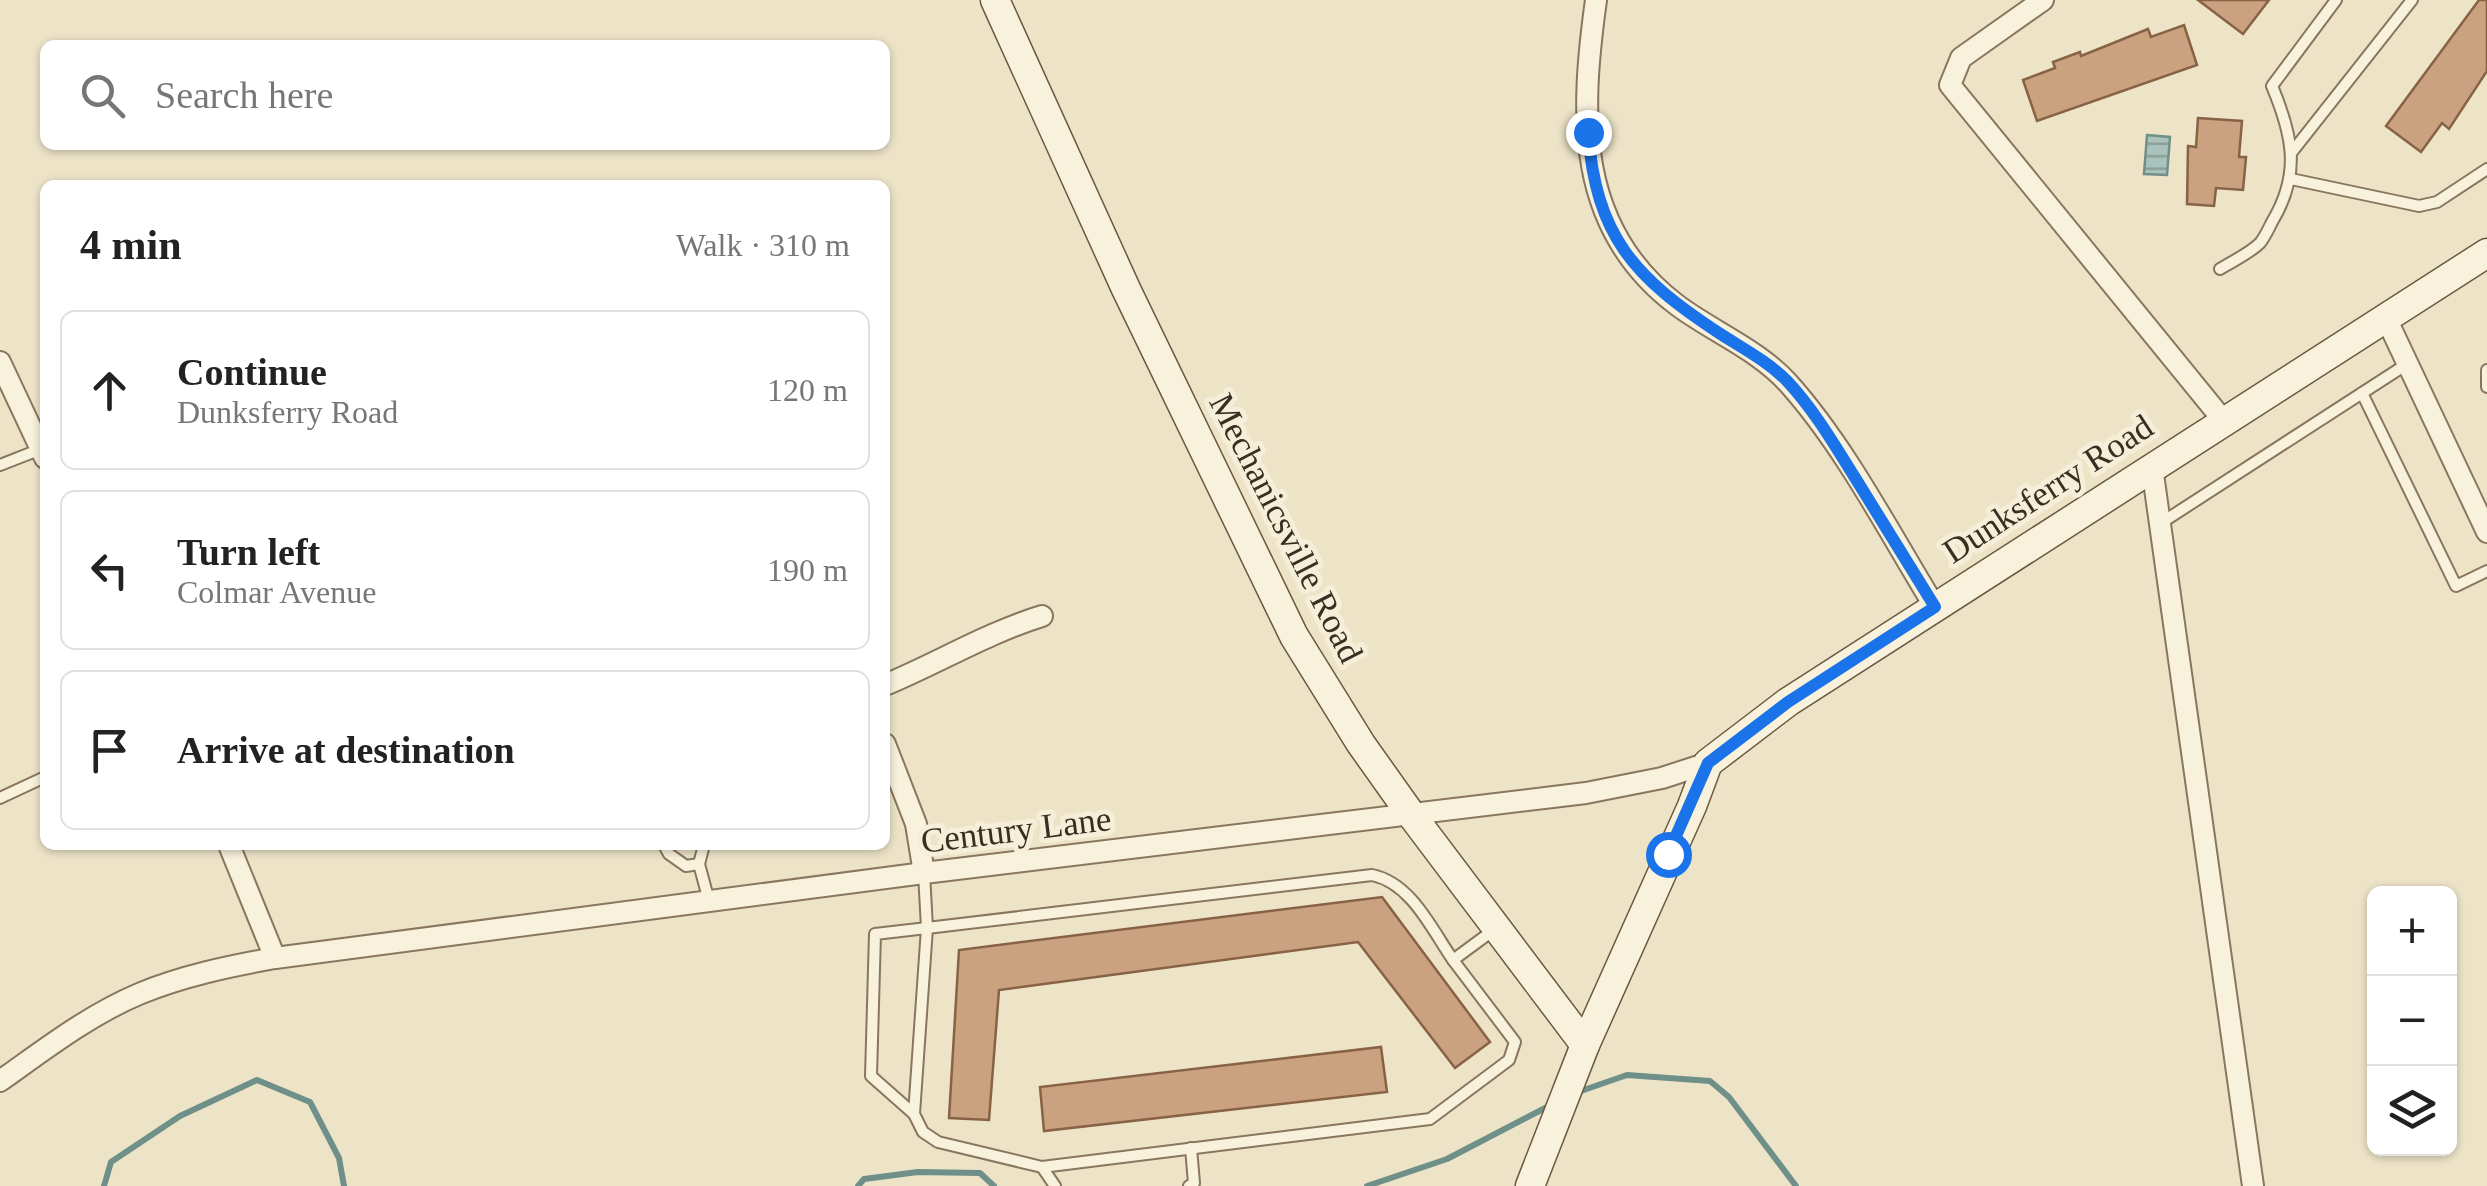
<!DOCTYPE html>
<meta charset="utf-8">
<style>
body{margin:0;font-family:"Times New Roman",serif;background:#f6f6f6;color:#222}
.controls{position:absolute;right:30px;bottom:30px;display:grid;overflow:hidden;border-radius:15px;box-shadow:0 2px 8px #0004}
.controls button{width:90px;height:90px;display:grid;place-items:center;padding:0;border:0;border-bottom:2px solid #e0e0e0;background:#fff;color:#222;font:50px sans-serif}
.stop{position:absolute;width:30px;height:30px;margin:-22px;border:8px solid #1a73e8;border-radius:50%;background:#fff}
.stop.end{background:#1a73e8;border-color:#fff;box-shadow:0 2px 10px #0008}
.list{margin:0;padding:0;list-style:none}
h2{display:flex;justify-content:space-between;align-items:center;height:130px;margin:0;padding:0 40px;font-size:42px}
h2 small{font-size:32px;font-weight:400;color:#767676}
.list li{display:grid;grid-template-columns:65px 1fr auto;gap:30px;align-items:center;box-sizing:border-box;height:160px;margin:0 20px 20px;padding:0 20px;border:2px solid #e0e0e0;border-radius:15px}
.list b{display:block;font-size:38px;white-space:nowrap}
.list p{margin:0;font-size:32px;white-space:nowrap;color:#767676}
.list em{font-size:32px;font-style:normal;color:#767676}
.icon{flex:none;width:55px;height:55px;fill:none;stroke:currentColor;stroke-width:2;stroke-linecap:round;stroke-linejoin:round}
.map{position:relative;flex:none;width:2487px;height:1186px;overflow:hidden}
.search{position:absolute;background:#fff;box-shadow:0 2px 8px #0004;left:40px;top:40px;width:850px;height:110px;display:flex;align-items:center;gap:25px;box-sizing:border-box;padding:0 35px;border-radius:15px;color:#767676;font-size:38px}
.panel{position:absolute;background:#fff;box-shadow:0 2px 8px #0004;left:40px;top:180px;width:850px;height:670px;border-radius:15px}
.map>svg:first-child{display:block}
.water{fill:url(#water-rules);stroke:#6f9089;stroke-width:2.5}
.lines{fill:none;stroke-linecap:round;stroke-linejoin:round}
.stream{stroke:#6f9089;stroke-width:6}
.building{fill:#caa280;stroke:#876244;stroke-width:2.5}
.lane-casing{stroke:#89765e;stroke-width:14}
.street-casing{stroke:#89765e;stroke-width:24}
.secondary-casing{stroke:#6b5841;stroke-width:31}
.lane{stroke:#f8f1dc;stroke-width:10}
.street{stroke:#f8f1dc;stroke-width:20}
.secondary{stroke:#f8f1dc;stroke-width:28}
.route{stroke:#1a73e8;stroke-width:12}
.labels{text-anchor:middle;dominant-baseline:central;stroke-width:10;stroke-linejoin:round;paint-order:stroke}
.street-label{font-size:35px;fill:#3a2e21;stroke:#f5eed8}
</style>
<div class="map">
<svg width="2487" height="1186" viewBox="0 0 2487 1186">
<defs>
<pattern id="water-rules" width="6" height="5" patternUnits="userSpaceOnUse" patternTransform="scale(2.5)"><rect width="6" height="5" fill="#a9c2bb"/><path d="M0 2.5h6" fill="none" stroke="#8b9e98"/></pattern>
</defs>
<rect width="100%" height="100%" fill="#ede4c8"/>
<polygon class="water" points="2147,135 2170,137 2167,175 2144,174"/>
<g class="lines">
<g class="stream">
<polyline points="1578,1092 1627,1075 1710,1081 1729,1097 1796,1186"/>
<polyline points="104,1186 111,1162 180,1116 257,1080 310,1102 339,1158 344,1186"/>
<polyline points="858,1186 864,1179 918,1172 980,1173 994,1186"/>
<polyline points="1367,1186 1447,1159 1549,1106"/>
</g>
</g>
<g class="building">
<polygon points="2198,0 2269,0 2243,34"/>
<polygon points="2479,0 2487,0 2487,71 2449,129 2442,123 2421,152 2386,126"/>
<polygon points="2184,25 2197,65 2037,121 2023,80 2055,68 2053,62 2080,52 2081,56 2148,29 2151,37"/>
<polygon points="2198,118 2242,121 2239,157 2246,157 2243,190 2216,188 2214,206 2187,204 2188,146 2196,147"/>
<polygon points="1382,897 1490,1042 1455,1068 1358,942 999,990 989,1120 949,1118 959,950"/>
<polygon points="1381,1047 1387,1092 1044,1131 1040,1087"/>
</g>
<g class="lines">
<g class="lane-casing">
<g id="lane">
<polyline points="2292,152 2412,0"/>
<polyline points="2291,179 2419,206 2437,202 2487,169"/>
<path d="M2220 269C2233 261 2250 253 2260 243 2265 237 2269 228 2272 222 2301 174 2293 136 2272 86L2336 0"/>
<polyline points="2487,370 2487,387"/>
<polyline points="2362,393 2456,586 2487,571"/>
<polyline points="0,465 41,449"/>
<polyline points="2161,523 2407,364"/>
<polyline points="0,798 45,777"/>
<polyline points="664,845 669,854 686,866 699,864"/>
<polyline points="704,845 699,864 709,901"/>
<path d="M924 873 927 928 1372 875C1411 883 1431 928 1453 960L1495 929"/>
<polyline points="914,1114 871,1076 875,934 927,928 914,1114 923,1132 938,1142 1042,1167 1430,1119 1509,1060 1515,1042 1453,960"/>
<polyline points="1042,1167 1055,1186"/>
<polyline points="1189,1186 1194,1183 1191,1148"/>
</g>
</g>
<g class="street-casing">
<g id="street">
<path d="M1596 0C1580 115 1575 228 1677 305 1713 332 1759 350 1789 384 1846 448 1890 534 1935 607"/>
<polyline points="2043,0 1961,58 1950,85 2223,420"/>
<polyline points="2386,318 2487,532"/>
<polyline points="0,362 45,458"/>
<polyline points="2152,467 2253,1186"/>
<path d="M885 685C938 663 987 633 1042 616"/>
<polyline points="885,744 916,824 924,873"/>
<polyline points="229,845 275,958"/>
<path d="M0 1081C44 1050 89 1015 139 994 182 976 230 966 275 958L924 873 1586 793 1662 778 1708 763"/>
</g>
</g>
<g class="secondary-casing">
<g id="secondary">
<polyline points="995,0 1126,289 1294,636 1361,744 1410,813 1585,1045"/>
<polyline points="1530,1186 1585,1045 1692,806 1708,763 1788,702 2487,253"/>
</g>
</g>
<use href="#lane" class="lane"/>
<use href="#street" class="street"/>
<use href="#secondary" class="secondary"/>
</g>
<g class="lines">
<path class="route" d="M1588 132C1596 237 1634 277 1719 333 1742 348 1769 362 1788 382 1814 410 1834 444 1854 476 1881 520 1908 563 1935 607L1788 702 1708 763 1668 854"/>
</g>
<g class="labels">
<g class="street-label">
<text transform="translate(2048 489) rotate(-33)">Dunksferry Road</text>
<text transform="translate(1286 528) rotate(63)">Mechanicsville Road</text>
<text transform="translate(1016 830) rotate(-7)">Century Lane</text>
</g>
</g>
</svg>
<div class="controls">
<button>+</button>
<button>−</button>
<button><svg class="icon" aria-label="layers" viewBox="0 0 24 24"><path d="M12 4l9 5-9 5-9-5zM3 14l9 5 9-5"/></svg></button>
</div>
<div class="stop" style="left:1668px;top:854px"></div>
<div class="stop end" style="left:1588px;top:132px"></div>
<div class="search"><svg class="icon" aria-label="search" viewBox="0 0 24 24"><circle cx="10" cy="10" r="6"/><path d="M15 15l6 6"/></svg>Search here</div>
<section class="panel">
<h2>4 min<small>Walk · 310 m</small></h2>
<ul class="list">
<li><svg class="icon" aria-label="ahead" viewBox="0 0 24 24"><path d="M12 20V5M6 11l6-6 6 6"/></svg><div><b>Continue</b><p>Dunksferry Road</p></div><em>120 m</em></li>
<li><svg class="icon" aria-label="left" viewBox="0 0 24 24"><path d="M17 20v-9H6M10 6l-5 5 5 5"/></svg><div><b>Turn left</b><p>Colmar Avenue</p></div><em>190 m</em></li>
<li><svg class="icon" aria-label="arrive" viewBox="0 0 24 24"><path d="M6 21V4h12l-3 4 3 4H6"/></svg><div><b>Arrive at destination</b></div></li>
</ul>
</section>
</div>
